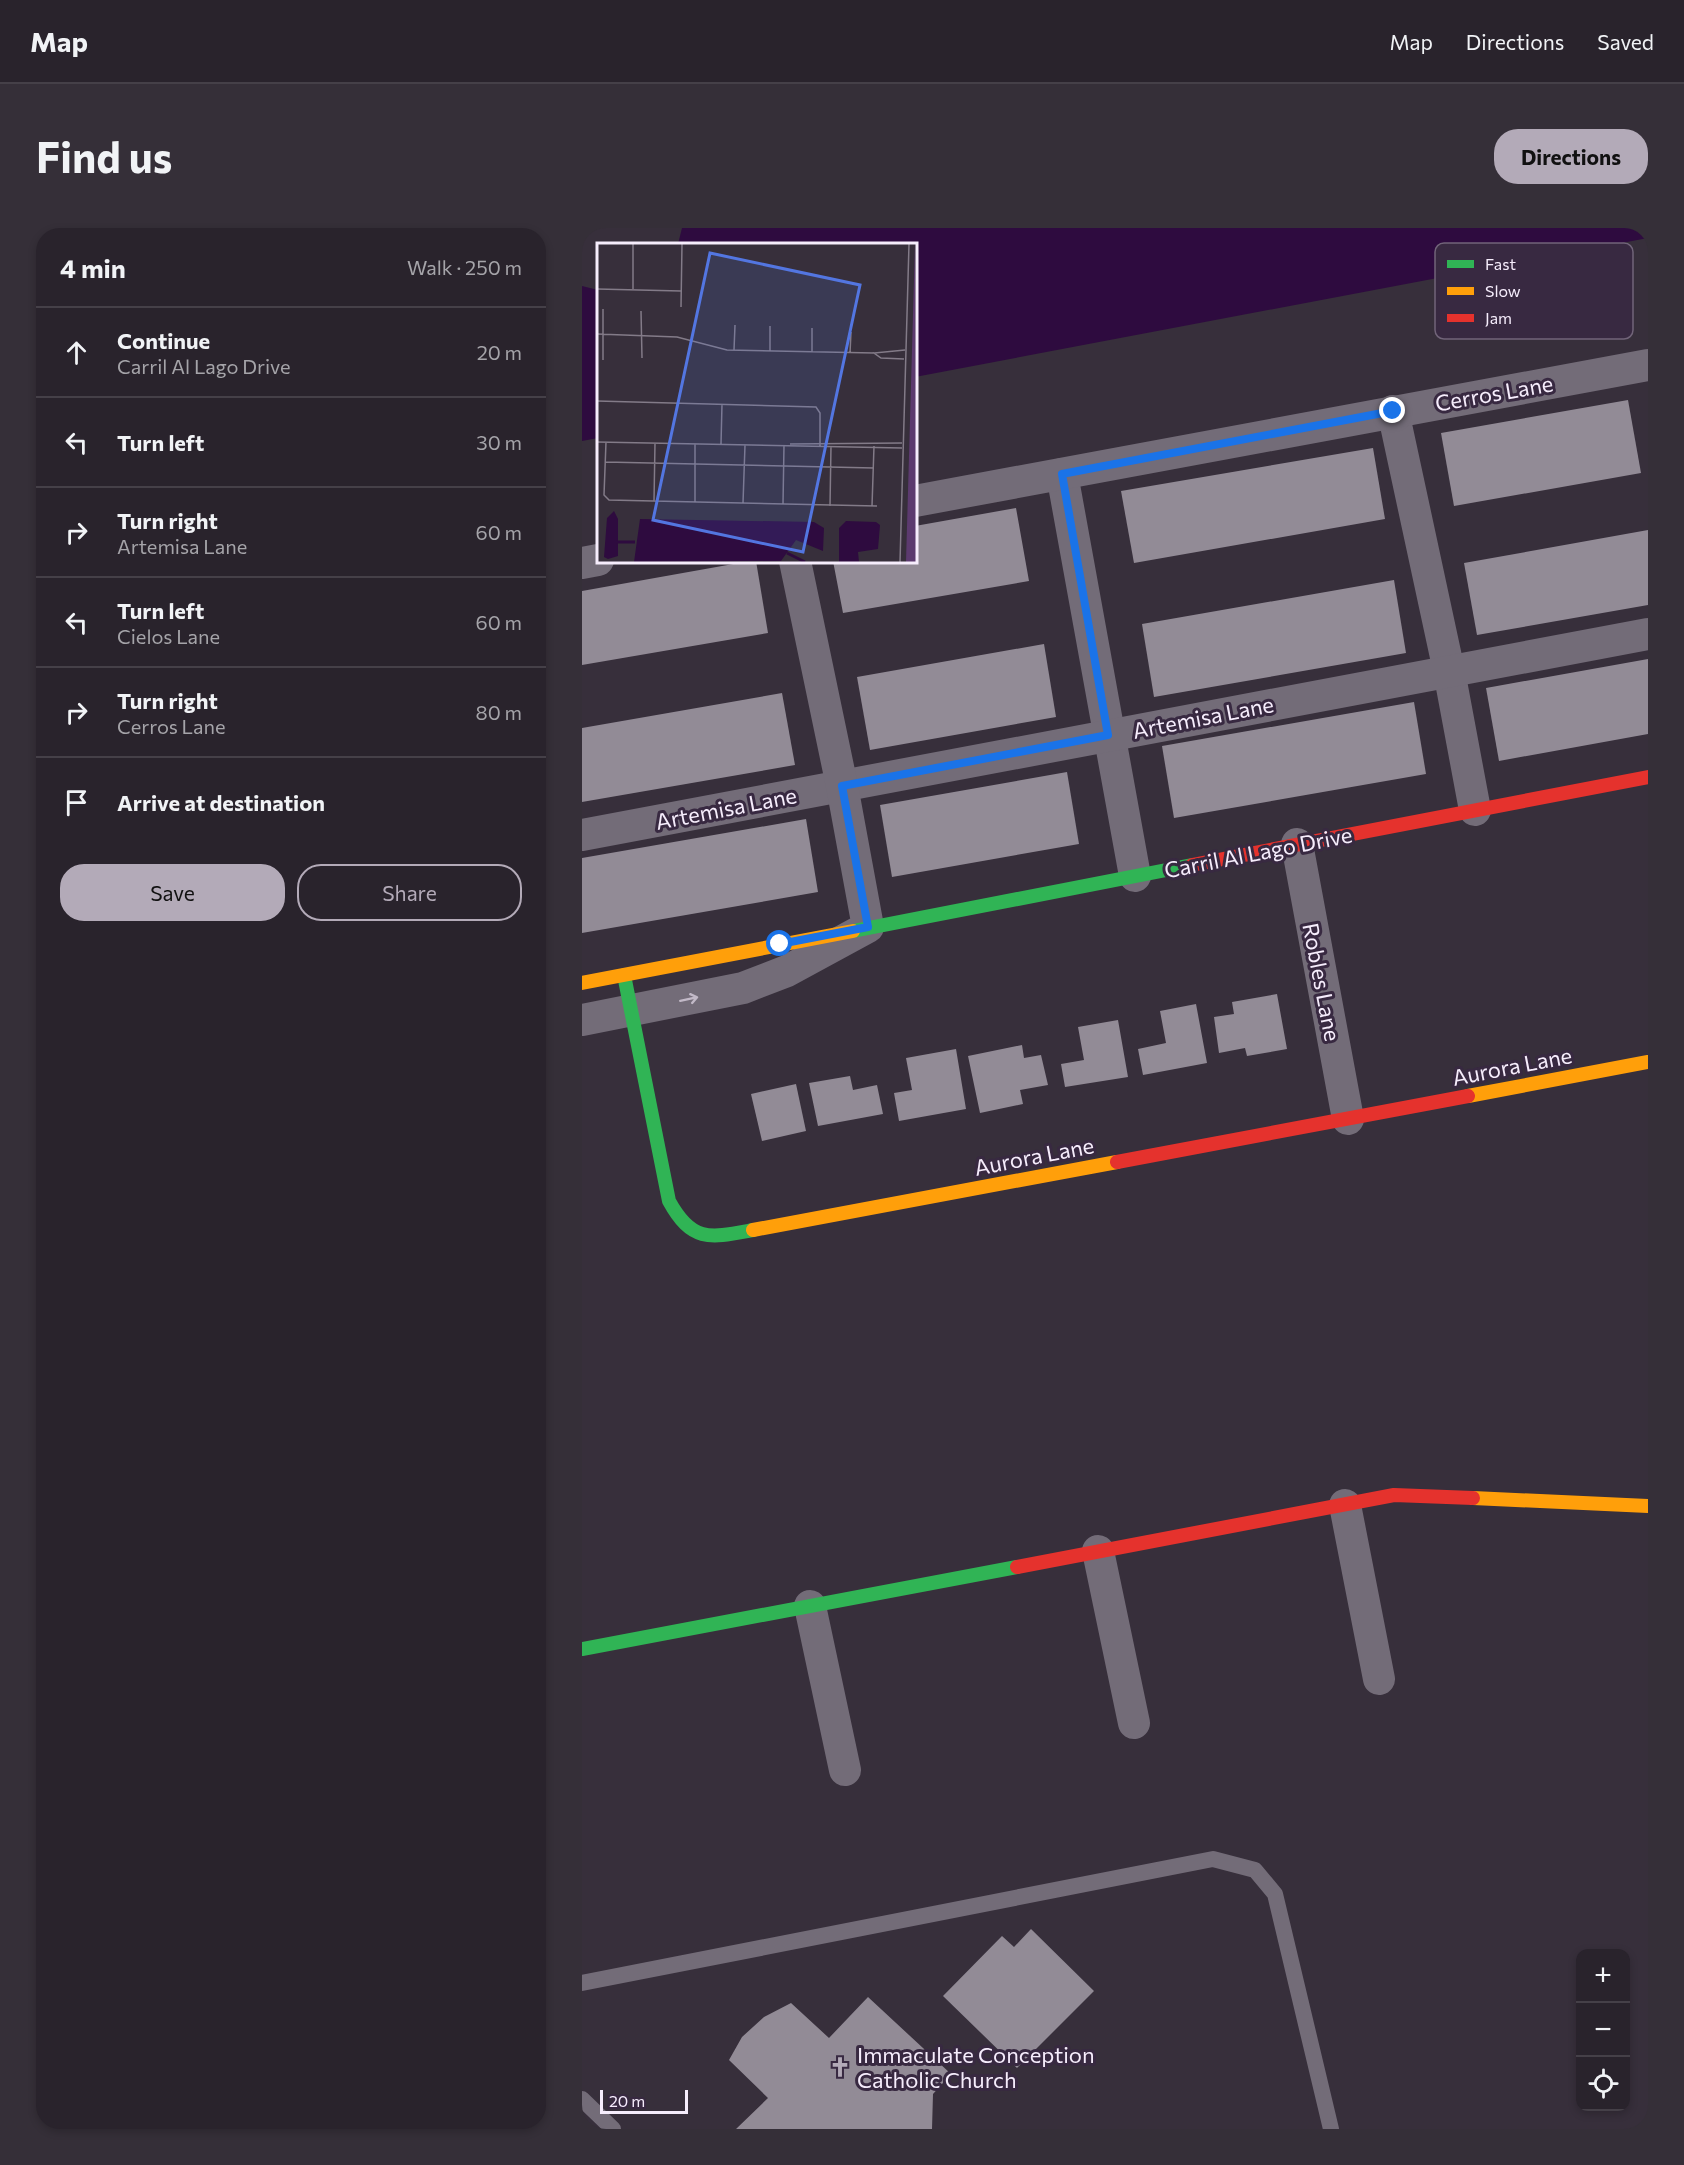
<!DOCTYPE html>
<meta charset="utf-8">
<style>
body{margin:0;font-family:Commissioner,sans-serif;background:#352f38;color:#f1f3f6}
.controls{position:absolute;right:18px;bottom:18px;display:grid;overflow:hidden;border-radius:12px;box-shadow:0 3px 9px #0003}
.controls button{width:54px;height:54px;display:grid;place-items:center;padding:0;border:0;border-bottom:2px solid #454048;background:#29232c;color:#f1f3f6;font:30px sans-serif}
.scale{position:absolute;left:18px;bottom:15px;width:88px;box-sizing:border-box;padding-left:6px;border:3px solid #f6edfc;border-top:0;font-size:16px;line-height:21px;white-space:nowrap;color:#f6edfc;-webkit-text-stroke:4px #382941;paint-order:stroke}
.stop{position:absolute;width:18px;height:18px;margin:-14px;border:4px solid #1a73e8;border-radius:50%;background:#fff}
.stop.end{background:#1a73e8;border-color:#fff;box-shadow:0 2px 6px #0008}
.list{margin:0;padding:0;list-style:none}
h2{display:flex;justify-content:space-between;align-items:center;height:78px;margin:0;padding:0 24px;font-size:26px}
h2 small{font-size:20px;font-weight:400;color:#a5a4a9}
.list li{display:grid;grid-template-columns:39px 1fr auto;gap:18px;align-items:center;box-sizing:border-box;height:90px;padding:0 24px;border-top:2px solid #454048}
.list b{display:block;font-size:22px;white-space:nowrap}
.list p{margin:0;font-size:20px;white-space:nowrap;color:#a5a4a9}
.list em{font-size:20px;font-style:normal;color:#a5a4a9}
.actions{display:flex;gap:12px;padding:18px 24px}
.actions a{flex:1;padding:14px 0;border:2px solid #b3aab8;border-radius:24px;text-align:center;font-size:21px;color:#b3aab8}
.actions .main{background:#b3aab8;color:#111}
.icon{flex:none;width:33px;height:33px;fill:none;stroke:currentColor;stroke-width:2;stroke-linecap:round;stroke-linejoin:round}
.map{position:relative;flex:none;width:1066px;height:1901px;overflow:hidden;border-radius:24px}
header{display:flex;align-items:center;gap:36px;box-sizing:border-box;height:84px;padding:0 30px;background:#29232c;border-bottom:2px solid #454048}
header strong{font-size:28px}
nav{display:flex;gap:33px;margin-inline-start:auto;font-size:21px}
.intro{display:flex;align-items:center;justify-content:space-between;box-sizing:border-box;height:144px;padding:0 36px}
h1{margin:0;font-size:42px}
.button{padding:15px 27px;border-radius:24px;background:#b3aab8;color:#111;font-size:21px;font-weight:700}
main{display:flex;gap:36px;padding:0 36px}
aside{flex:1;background:#29232c;border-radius:24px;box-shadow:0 3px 9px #0003}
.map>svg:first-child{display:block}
.water{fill:#2e0b3f}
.building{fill:#928b96}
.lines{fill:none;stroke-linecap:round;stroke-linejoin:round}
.lane{stroke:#736c78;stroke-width:16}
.street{stroke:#736c78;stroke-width:32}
.fast{stroke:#30b455;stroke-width:14}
.slow{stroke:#ff9f0a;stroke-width:14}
.jam{stroke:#e5322d;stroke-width:14}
.oneway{stroke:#c2b9c7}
.route{stroke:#1a73e8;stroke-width:8}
.labels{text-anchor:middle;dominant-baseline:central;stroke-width:6;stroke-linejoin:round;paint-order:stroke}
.street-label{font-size:22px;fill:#f6edfc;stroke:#382941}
.poi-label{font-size:22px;fill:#f6edfc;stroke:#382941;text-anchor:start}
.inset-river{fill:none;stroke:#2e0b3f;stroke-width:3}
.inset-road{fill:none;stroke:#837b88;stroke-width:1.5}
.view{fill:#5376e1;fill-opacity:0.15;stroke:#5376e1;stroke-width:3}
.inset-edge{fill:none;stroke:#f6edfc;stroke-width:3}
.key{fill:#382941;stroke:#716479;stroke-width:1.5}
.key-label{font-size:16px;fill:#f6edfc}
</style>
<header>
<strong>Map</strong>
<nav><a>Map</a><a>Directions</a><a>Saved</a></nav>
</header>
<div class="intro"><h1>Find us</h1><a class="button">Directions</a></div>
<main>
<aside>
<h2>4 min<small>Walk · 250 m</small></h2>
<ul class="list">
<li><svg class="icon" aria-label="ahead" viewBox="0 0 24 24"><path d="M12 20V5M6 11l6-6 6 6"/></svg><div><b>Continue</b><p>Carril Al Lago Drive</p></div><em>20 m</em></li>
<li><svg class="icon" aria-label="left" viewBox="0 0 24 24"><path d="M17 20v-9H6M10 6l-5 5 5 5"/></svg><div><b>Turn left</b></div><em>30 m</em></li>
<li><svg class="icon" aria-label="right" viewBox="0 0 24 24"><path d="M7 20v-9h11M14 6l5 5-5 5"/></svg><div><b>Turn right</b><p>Artemisa Lane</p></div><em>60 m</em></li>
<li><svg class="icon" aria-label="left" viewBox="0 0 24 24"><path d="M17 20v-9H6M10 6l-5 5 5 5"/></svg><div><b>Turn left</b><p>Cielos Lane</p></div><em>60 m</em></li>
<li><svg class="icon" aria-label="right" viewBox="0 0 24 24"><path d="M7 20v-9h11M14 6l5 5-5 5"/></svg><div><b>Turn right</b><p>Cerros Lane</p></div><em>80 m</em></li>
<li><svg class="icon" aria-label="arrive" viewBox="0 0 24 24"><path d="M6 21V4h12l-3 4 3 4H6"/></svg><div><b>Arrive at destination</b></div></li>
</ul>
<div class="actions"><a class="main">Save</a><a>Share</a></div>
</aside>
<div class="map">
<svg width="1066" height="1901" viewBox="0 0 1066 1901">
<rect width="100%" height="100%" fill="#372f3b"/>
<g class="water">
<polygon points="100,0 1066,0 1066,10 333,149 333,16 96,16"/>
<polygon points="0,58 16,62 16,210 0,213"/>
</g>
<g class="building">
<polygon points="1046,172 1059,245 872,278 859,205"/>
<polygon points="791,220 803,291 552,335 539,263"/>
<polygon points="434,280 447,353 261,385 251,333 333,333 333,298"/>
<polygon points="1066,302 1066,377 895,407 882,335"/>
<polygon points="168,333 174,333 186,405 0,437 0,363"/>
<polygon points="812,352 824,425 572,469 560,396"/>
<polygon points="462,416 474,489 288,522 275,449"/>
<polygon points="1066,431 1066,506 917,533 904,460"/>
<polygon points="200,465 213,537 0,574 0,500"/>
<polygon points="832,474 844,546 592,590 580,518"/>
<polygon points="485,544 497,616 310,649 298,577"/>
<polygon points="224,591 236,664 0,705 0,630"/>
<polygon points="695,766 705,821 665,828 663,820 637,825 632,789 652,786 650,774"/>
<polygon points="614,776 625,835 561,847 556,821 584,815 578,783"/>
<polygon points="536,792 546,849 483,859 479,836 502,832 496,799"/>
<polygon points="440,817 442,830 459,827 466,857 438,862 441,876 398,885 386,828"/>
<polygon points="374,821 384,881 317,893 312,865 330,862 324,830"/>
<polygon points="268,848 271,862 295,857 301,886 236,898 227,855"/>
<polygon points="214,856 224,903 180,913 169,866"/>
<polygon points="449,1701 512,1763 435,1840 361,1768 420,1708 432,1719"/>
<polygon points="286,1769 369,1846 351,1866 350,1901 154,1901 186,1870 147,1832 160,1809 182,1789 209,1775 247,1810"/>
</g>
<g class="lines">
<g class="lane">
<polyline points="0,1755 631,1631 673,1642 693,1666 749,1901"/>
<polyline points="0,1871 31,1901"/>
</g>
<g class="street">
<polyline points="811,183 867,443 893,582"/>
<polyline points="480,246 553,648"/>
<polyline points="333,273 1066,137"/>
<polyline points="0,335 16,332"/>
<polyline points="0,607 1066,406"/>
<polyline points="715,616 766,891"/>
<polyline points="0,792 161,760 205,743 286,699 260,558 213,333"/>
<polyline points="763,1277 797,1451"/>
<polyline points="516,1323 552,1495"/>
<polyline points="228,1378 263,1542"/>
</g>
<g class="fast">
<polyline points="271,703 610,637"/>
<path d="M42 747 87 973C110 1015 128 1010 171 1002"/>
<polyline points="0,1421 435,1339"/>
</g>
<g class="slow">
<polyline points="0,755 271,703"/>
<polyline points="886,868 1066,834"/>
<polyline points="171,1002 535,934"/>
<polyline points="891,1270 1066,1278"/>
</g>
<g class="jam">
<polyline points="610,637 1066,549"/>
<polyline points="535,934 886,868"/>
<polyline points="435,1339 812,1267 891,1270"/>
</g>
</g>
<defs><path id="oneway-shaft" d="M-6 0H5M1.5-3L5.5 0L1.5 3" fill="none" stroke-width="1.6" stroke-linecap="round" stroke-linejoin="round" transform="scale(1.5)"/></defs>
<use class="oneway" href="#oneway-shaft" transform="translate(107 771) rotate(-12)"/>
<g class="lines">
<polyline class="route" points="198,716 286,699 260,558 526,507 480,246 811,183"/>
</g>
<defs>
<g id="church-bare" transform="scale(1.62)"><path d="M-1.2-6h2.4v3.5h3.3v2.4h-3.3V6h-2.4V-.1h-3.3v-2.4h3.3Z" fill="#b3aab8" stroke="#382941" stroke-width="2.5" paint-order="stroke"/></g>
</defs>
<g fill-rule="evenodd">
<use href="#church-bare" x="258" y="1839"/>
</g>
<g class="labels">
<g class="street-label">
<text transform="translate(912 165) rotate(-10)">Cerros Lane</text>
<text transform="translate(621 489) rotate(-11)">Artemisa Lane</text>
<text transform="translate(144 580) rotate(-11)">Artemisa Lane</text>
<text transform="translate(676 624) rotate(-11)">Carril Al Lago Drive</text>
<text transform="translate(740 754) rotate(79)">Robles Lane</text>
<text transform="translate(930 838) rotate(-11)">Aurora Lane</text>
<text transform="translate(452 928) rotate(-11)">Aurora Lane</text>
</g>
<g class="poi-label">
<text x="275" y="1826">Immaculate Conception<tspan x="275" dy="25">Catholic Church</tspan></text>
</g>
</g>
<g transform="translate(15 15)">
<rect width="320" height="320" fill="#372f3b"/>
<path d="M318 1 320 319H309Z" fill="#5c3a6f"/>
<path d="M17 268 21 276V313L11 316 7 314 10 275ZM43 276 217 279 227 285 226 308 199 297 184 318 37 319ZM249 278 279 279 283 282 281 306 261 309 262 319H242V285Z" fill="#2e0b3f"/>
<path class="inset-river" d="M19 299H38M190 310 208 319"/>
<path class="inset-road" d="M0 46 84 48M36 46V1M84 64 85 1M44 68 45 115M215 85V109M0 91 80 94 130 107 277 110M137 107 138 82M173 108V83M253 110 254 89M307 116 284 115 277 110 308 107M6 117V66M0 158 219 164 223 170V203M0 199 305 205M9 199 7 252 12 257 280 263M124 201 125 161M193 201 305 200M8 219 277 225M57 258 58 200M98 259V201M146 260 148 202M186 261 187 202M233 263 234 203M275 263 277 203M303 319 312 1"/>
<path class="view" d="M113 10 263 42 206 309 56 277Z"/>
<rect width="320" height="320" class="inset-edge"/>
</g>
<rect x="853" y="15" width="198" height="96" rx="9" class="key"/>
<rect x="865" y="32" width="27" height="8" fill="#30b455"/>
<rect x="865" y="59" width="27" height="8" fill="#ff9f0a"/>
<rect x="865" y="86" width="27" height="8" fill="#e5322d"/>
<g class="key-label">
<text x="903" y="42">Fast</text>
<text x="903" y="69">Slow</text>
<text x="903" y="96">Jam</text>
</g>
</svg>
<div class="controls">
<button>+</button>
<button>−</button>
<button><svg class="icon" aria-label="locate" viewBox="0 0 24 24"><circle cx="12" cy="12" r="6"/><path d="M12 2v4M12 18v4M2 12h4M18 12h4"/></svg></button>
</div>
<div class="scale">20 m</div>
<div class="stop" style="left:198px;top:716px"></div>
<div class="stop end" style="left:811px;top:183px"></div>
</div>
</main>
